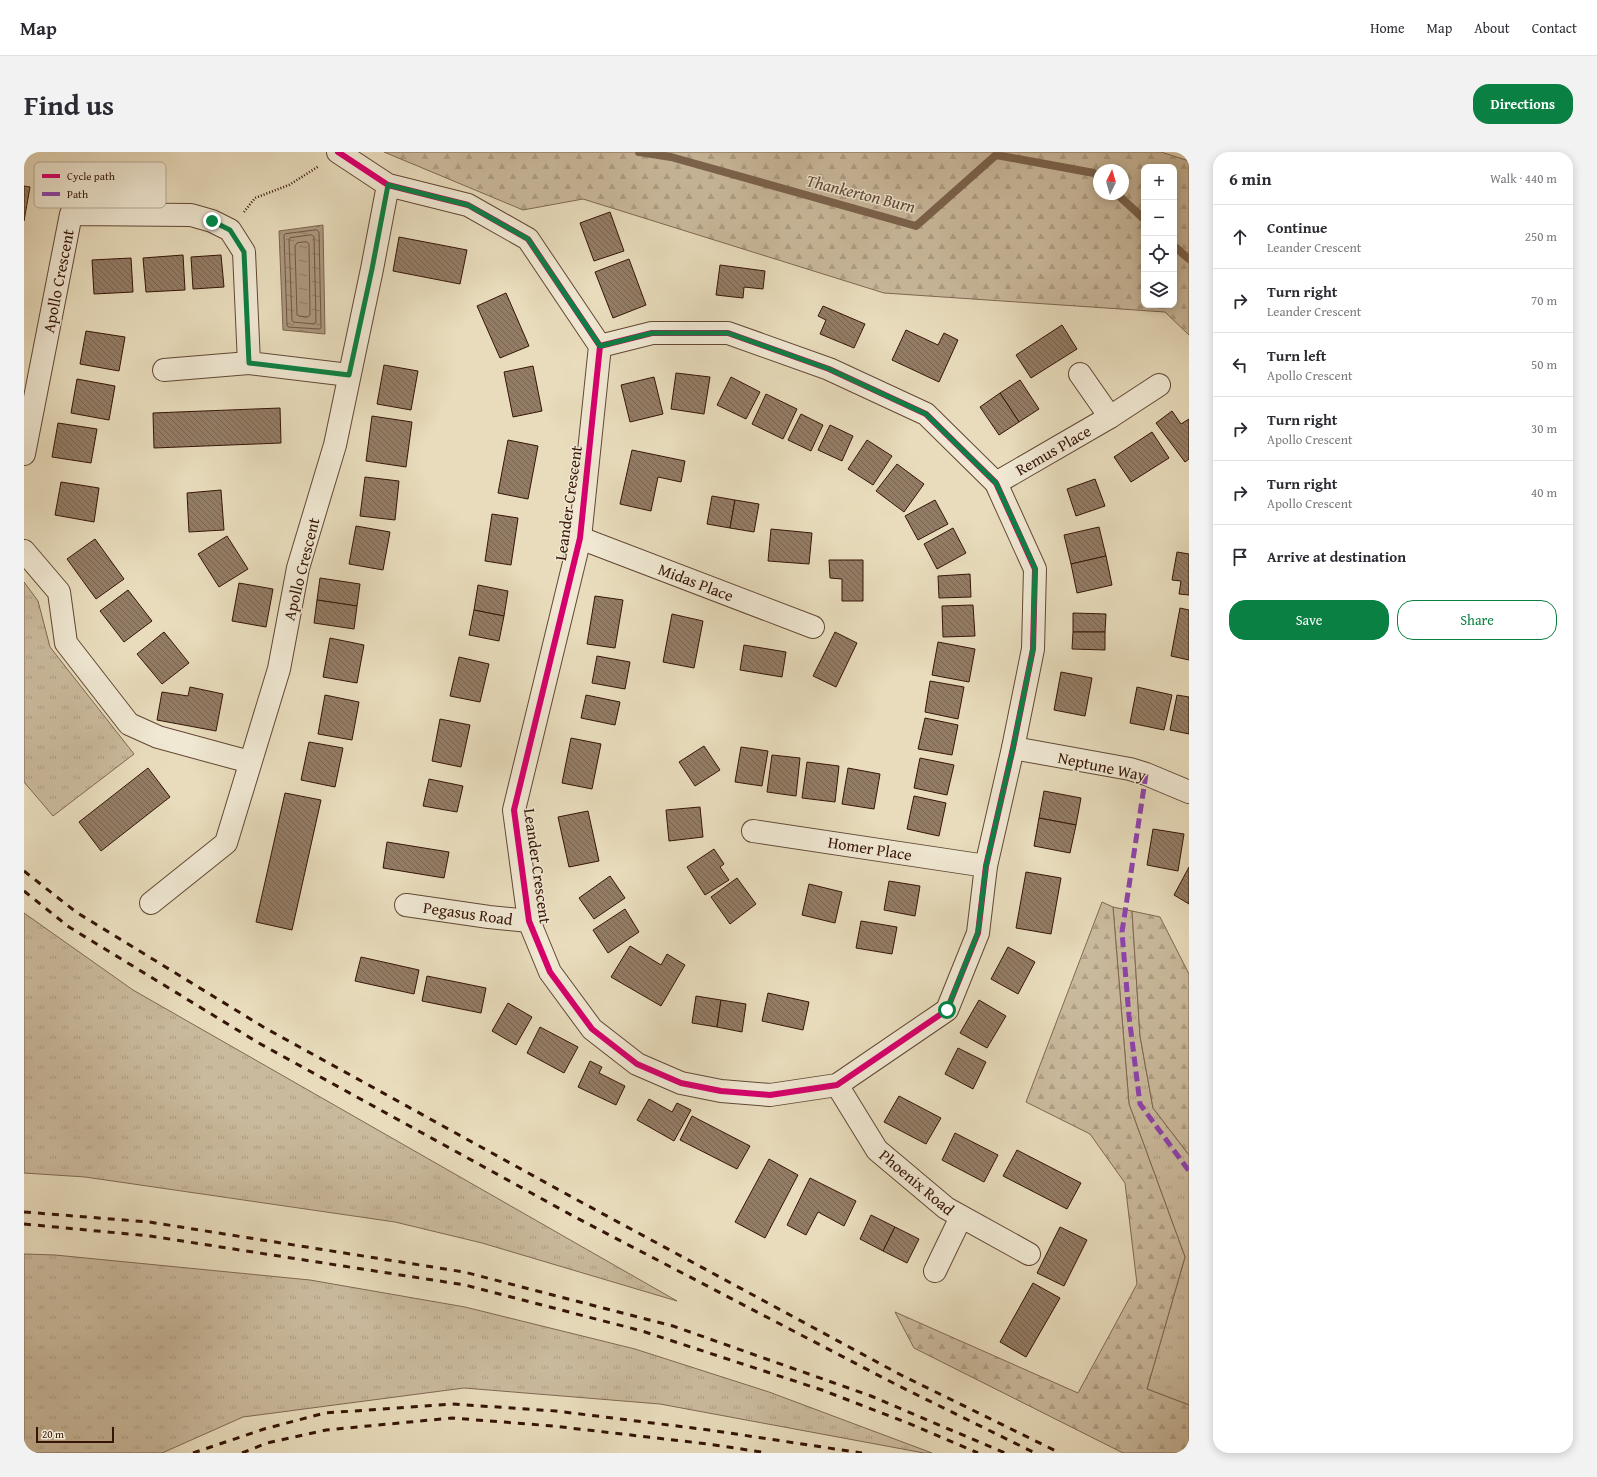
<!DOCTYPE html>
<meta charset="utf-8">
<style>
body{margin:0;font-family:"Gentium Book Plus",serif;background:#f2f2f3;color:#2b2b33}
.controls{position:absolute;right:12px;top:12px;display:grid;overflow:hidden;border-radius:8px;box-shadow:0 2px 10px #0003}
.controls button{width:36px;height:36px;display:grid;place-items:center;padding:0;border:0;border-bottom:1px solid #e1e1e2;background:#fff;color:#2b2b33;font:20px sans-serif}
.compass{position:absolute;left:1069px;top:12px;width:36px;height:36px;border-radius:50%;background:#fff;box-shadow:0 2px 10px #0003;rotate:5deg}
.scale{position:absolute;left:12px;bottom:10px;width:78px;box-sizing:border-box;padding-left:4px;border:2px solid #361507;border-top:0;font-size:11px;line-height:14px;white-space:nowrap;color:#361507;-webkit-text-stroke:3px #f0e8d3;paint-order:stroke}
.stop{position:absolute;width:12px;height:12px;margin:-9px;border:3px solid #0b8043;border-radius:50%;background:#fff}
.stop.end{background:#0b8043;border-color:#fff;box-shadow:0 1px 4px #0008}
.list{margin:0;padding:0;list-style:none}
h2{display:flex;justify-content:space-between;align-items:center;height:52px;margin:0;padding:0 16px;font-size:17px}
h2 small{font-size:13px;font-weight:400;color:#7c7c81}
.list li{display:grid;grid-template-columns:26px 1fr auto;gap:12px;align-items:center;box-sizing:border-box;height:64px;padding:0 16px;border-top:1px solid #e1e1e2}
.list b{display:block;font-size:15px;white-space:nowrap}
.list p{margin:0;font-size:13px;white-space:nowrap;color:#7c7c81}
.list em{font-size:13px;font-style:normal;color:#7c7c81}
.actions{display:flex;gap:8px;padding:12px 16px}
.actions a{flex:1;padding:9px 0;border:1px solid #0b8043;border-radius:16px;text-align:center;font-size:14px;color:#0b8043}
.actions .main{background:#0b8043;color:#fff}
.icon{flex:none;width:22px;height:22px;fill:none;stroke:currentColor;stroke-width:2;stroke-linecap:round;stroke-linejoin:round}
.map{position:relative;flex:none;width:1165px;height:1301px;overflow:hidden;border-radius:16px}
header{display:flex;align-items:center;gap:24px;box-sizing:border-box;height:56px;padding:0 20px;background:#fff;border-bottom:1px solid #e1e1e2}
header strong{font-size:19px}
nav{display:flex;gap:22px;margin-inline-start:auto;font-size:14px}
.intro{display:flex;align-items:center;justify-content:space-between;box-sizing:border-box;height:96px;padding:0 24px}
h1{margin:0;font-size:28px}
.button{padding:10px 18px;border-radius:16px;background:#0b8043;color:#fff;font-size:14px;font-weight:700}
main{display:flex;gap:24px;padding:0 24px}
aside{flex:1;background:#fff;border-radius:16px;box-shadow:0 2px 10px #0003}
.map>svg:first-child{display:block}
.grass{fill:url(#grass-tufts);stroke:#806852}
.forest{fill:url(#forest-firs);stroke:#806852;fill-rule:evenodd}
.water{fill:url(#water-ripples);stroke:#7c644e}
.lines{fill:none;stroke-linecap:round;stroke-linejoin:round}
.shore{stroke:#705642;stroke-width:1}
.stream{stroke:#7c644e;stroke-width:8}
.building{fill:url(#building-back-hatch);stroke:#361507}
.minor-casing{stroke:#624734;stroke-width:24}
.path{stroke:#361507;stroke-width:2.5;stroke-dasharray:1 2;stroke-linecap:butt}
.minor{stroke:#f0e8d3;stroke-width:22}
.rail{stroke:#361507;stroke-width:3;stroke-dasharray:7 7;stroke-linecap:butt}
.quiet{stroke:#8e44ad;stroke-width:5;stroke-dasharray:10 5;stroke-linecap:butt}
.cycleway-casing{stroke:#f0e8d3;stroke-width:8}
.cycleway{stroke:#d6006c;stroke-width:6}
.route{stroke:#0b8043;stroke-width:5}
.labels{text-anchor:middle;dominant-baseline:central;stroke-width:3;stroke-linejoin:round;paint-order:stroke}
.street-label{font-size:16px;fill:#361507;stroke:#f0e8d3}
.water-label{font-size:17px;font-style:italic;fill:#654937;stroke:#f0e8d3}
.key{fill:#f0e8d3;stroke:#b8a996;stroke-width:1}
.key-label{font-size:11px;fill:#361507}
</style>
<header>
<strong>Map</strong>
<nav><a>Home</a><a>Map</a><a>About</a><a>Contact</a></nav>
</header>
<div class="intro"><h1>Find us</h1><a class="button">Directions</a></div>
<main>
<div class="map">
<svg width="1165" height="1301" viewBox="0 0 1165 1301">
<defs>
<pattern id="grass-tufts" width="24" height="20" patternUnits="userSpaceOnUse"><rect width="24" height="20" fill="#caba9d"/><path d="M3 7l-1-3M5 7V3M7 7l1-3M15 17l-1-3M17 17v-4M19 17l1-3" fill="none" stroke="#ae9f86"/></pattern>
<pattern id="forest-firs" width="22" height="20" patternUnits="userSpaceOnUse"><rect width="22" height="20" fill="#caba9d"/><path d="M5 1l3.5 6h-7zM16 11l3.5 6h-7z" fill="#ae9f86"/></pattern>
<pattern id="water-ripples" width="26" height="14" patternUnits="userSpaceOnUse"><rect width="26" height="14" fill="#ab987e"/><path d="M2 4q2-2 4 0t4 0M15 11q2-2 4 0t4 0" fill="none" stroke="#8c7b65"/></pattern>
<pattern id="building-back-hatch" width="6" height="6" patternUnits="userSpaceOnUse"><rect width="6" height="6" fill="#937c65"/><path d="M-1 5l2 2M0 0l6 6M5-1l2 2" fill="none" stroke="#796451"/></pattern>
</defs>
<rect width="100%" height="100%" fill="#e8dcbc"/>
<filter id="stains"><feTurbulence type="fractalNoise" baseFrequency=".005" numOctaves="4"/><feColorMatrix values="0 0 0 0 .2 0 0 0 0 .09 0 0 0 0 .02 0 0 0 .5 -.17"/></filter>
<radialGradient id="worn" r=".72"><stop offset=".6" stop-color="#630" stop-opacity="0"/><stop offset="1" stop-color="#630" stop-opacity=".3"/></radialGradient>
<g class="grass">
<polygon points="0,430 14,449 26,495 110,602 29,664 0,630"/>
<polygon points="1089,755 1108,759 1116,884 1129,956 1165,1003 1165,1253 1123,1237 1161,1105 1105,952"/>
<polygon points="0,761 109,838 653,1149 458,1091 371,1070 61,1025 0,1021"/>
<polygon points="0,1102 31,1103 286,1128 441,1155 611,1197 745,1240 908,1301 900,1301 636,1252 440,1236 219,1265 138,1301 0,1301"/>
</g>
<g class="forest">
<path d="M360 0H1137L1165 9V183L1141 160 860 141 559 47 499 58ZM1120 15H1150V153H1120ZM1075 18H1099V42H1075Z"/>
<polygon points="1078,750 1089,755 1105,952 1161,1105 1123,1237 1165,1253 1165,1301 1099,1301 890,1196 871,1160 1054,1241 1113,1132 1101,1031 1066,982 1002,950"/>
<polygon points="1108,759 1136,765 1165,822 1165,1003 1129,956 1116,884"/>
</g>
<polygon class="water" points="299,73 301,182 259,178 255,79"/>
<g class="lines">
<g class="shore">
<polygon points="293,78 295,80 297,176 295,177 264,175 263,173 260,83 261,82"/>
<polygon points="288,83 290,85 292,170 290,172 269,170 268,168 265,88 266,86"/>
<polygon points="283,90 285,92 286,163 284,165 275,164 273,163 271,94 273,91"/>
</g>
<g class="stream">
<polyline points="615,0 647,5 892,74 972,3 1070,21 1075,26"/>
<polyline points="1093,42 1120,67"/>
<polyline points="1150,94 1165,107"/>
</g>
</g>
<g class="building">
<polygon points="0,34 6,35 0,69"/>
<polygon points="586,60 600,99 570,109 556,71"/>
<polygon points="375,85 443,98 436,132 369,119"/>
<polygon points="159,103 161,138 122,140 119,106"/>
<polygon points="197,103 200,135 169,137 167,105"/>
<polygon points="107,106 109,140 70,142 68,108"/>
<polygon points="605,107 622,153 589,166 571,120"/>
<polygon points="696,113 741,119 739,137 720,135 719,146 692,143"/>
<polygon points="482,141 505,194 476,206 453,154"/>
<polygon points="799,154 841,172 830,196 796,182 802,168 794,164"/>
<polygon points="1038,173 1053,197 1007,226 992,203"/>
<polygon points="882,178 914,193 920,181 934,188 915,230 868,208"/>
<polygon points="62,179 101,185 95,219 56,212"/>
<polygon points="360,213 394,219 387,258 353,252"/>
<polygon points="509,214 518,259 489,265 480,220"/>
<polygon points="652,221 686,225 680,262 647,257"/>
<polygon points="630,225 639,262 606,270 597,233"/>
<polygon points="707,225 736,240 722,267 693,253"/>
<polygon points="53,227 91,234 85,268 47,261"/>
<polygon points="996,228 1015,257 995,270 976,241"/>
<polygon points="976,241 995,270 975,283 956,255"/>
<polygon points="742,242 773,257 759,287 728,272"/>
<polygon points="256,256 257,291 130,296 129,261"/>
<polygon points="1148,259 1157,272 1165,267 1165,307 1161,310 1132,271"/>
<polygon points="777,262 799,273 787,299 764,288"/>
<polygon points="348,264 388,270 382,315 342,309"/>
<polygon points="34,271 73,277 67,311 28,305"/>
<polygon points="806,273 829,284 818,309 794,298"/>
<polygon points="1128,280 1145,306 1107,330 1090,305"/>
<polygon points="484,288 514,294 504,347 474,341"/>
<polygon points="843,288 868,304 849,333 824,317"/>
<polygon points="608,298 661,309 657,330 634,325 627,359 596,352"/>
<polygon points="873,312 900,332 880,360 852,339"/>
<polygon points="341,325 375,329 371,368 336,364"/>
<polygon points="1071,327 1081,354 1052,364 1043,337"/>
<polygon points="37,330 75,336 70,370 31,363"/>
<polygon points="197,338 200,378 165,380 163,341"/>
<polygon points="688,344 711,348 706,376 683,372"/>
<polygon points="711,348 735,352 730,380 706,376"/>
<polygon points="911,348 924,372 894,388 881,364"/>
<polygon points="468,362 494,366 487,413 461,409"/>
<polygon points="332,374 366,380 359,418 325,412"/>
<polygon points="1075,375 1082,404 1047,412 1040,383"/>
<polygon points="929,376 942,401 913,417 900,392"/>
<polygon points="747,377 788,381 785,412 744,409"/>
<polygon points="203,384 224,417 195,435 174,402"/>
<polygon points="71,387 100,427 72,447 43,407"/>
<polygon points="1153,400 1165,402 1165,443 1155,442 1157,429 1148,428"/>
<polygon points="1082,404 1088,433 1053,441 1047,412"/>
<polygon points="805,408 839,408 839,449 818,449 818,427 806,426"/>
<polygon points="946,422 947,445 915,446 914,424"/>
<polygon points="296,426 336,432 333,454 293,448"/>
<polygon points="215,431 249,437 242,475 208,469"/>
<polygon points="454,433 484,439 480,464 450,458"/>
<polygon points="104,438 128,469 100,490 76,459"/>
<polygon points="571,444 599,448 591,496 563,492"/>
<polygon points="293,448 333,454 330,477 290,471"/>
<polygon points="949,453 951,484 919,485 918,454"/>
<polygon points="1156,456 1165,458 1165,508 1147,504"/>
<polygon points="450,458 480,464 475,489 445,483"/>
<polygon points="1049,461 1082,462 1081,480 1049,480"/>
<polygon points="648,462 679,469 670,516 639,510"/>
<polygon points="140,480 165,511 138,532 113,502"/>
<polygon points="811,480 833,491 812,535 789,524"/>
<polygon points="1049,480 1081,480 1081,498 1048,497"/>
<polygon points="306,486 340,493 333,531 299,525"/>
<polygon points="914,490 951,497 945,530 908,523"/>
<polygon points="720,493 762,500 758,525 716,518"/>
<polygon points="573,504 606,510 601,537 568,531"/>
<polygon points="435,505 465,512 456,550 426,544"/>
<polygon points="1037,520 1068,526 1061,564 1030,558"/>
<polygon points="906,529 940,535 934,567 901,560"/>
<polygon points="166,535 199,542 192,579 133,568 138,540 164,544"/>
<polygon points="1113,535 1148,543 1140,578 1106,571"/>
<polygon points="301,543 335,550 328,588 294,582"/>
<polygon points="562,543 596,550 591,573 557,566"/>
<polygon points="1153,543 1165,545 1165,582 1146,578"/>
<polygon points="901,566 934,573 928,603 894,597"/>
<polygon points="416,567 446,573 437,615 408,609"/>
<polygon points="547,586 577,592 568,637 538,631"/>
<polygon points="285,590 319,596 311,635 277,628"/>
<polygon points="680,594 696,618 671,634 655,610"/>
<polygon points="717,595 744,599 738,634 711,630"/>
<polygon points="748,603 776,606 772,644 743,640"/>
<polygon points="896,606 930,613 923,643 890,636"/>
<polygon points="783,610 815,614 811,650 778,646"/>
<polygon points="124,616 146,645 77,699 55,670"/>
<polygon points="824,616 856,622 850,657 818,652"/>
<polygon points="405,627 439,634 433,660 399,654"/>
<polygon points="1020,639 1057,646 1052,673 1015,666"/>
<polygon points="261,641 297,648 268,778 232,770"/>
<polygon points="890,644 922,651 915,684 883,677"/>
<polygon points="676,655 679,685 645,689 642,658"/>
<polygon points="564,659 575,709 545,715 534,665"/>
<polygon points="1015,666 1052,673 1046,701 1010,694"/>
<polygon points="1129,677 1160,682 1154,719 1123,713"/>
<polygon points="363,690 425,700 420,726 359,716"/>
<polygon points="690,697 700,712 696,715 705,728 681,743 663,715"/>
<polygon points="1165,715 1165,752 1150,743"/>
<polygon points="1002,720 1037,726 1027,782 992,776"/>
<polygon points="586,724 601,746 570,767 555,746"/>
<polygon points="713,726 732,752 706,772 687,745"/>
<polygon points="865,729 896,734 891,764 860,758"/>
<polygon points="785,732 818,740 811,771 778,763"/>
<polygon points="601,757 615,780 584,801 569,778"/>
<polygon points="837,769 873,775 868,802 832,796"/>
<polygon points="606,794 637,813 643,802 661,813 637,854 587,825"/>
<polygon points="984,795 1011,810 994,842 967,827"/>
<polygon points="337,805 395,818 390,842 331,829"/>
<polygon points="403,824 462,836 457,861 398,849"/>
<polygon points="744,841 785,850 779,878 738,869"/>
<polygon points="672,844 697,848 693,875 668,871"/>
<polygon points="697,848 722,852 718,880 693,875"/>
<polygon points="955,848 982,864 963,896 936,881"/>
<polygon points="484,851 508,865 492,893 468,879"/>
<polygon points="516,875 554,895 540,921 503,901"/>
<polygon points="934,896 962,910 949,937 921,922"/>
<polygon points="566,909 578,915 575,921 601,934 592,953 554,935"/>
<polygon points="875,944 917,966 902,992 860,970"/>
<polygon points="625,947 648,960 653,951 667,958 650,989 613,968"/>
<polygon points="668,964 726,994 713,1017 656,988"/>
<polygon points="931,981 974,1003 960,1030 918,1008"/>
<polygon points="993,998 1057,1031 1043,1057 979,1024"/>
<polygon points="745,1007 774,1023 741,1086 711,1070"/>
<polygon points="786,1026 832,1049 820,1074 794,1060 782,1083 763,1073"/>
<polygon points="847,1063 871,1075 859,1099 836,1087"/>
<polygon points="871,1075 895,1087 883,1111 859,1099"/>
<polygon points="1036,1075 1063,1088 1040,1134 1013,1121"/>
<polygon points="1009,1131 1036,1146 1002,1205 976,1190"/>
</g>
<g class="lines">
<g class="minor-casing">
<g id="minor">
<polyline points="314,0 364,33 444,53 504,87 576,194 556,386 490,658 505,769 526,820 568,877 613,912 657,931 697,939 746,943 813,933 923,858 954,781 962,714 989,596 1009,497 1011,417 972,331 902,262 805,217 704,181 628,181 576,194"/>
<polyline points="140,218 225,211"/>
<polyline points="1056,222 1086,265"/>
<polyline points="0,302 47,62 167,63 188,69 206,78 220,100 225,211 325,223"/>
<polyline points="972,331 1086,265 1135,233"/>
<polyline points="556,386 789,475"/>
<polyline points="0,399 35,440 42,491 105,572 134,585 226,610"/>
<polyline points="989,596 1106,617 1122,622 1165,640"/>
<polyline points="729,679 962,714"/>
<polyline points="127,751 202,691 255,517 274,416 311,293 348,117 364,33"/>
<polyline points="382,753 465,765 505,769"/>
<polyline points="813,933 853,998 922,1056 1005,1102"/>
<polyline points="911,1119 937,1065"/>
</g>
</g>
<polyline class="path" points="220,60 231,46 265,33 295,14"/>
<use href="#minor" class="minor"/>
<g class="rail">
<polyline points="0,719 52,760 241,876 557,1050 877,1223 1036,1301"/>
<polyline points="0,739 45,775 233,890 549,1064 873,1233 1011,1301"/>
<polyline points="0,1060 125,1070 440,1120 649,1174 847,1244 981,1301"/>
<polyline points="0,1072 126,1084 441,1133 618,1179 798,1238 884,1271 954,1301"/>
<polyline points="169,1301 240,1277 301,1261 428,1252 532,1259 685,1278 838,1301"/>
<polyline points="218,1301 243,1291 302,1278 428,1266 529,1274 684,1292 744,1301"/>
</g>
<polyline class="quiet" points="1122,622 1098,780 1105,864 1116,952 1165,1019"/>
<g class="cycleway-casing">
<polyline id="cycleway" points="314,0 364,33 444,53 504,87 576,194 556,386 490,658 505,769 526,820 568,877 613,912 657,931 697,939 746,943 813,933 923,858 954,781 962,714 989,596 1009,497 1011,417 972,331 902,262 805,217 704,181 628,181 576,194"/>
</g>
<use href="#cycleway" class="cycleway"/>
</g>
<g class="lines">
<polyline class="route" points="188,69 206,78 220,100 225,211 325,223 348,117 364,33 444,53 504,87 576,194 628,181 704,181 805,217 902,262 972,331 1011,416 1009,497 989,596 962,714 954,780 923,858"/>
</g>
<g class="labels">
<g class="street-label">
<text transform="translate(34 129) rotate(-79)">Apollo Crescent</text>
<text transform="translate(1029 298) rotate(-30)">Remus Place</text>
<text transform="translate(544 351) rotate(-82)">Leander Crescent</text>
<text transform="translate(277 417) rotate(-76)">Apollo Crescent</text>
<text transform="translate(672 430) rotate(21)">Midas Place</text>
<text transform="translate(1078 614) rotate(12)">Neptune Way</text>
<text transform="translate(846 696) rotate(9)">Homer Place</text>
<text transform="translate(514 714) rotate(82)">Leander Crescent</text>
<text transform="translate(444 761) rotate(8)">Pegasus Road</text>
<text transform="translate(893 1030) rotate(40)">Phoenix Road</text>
</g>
<g class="water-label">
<text transform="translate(837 41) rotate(14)">Thankerton Burn</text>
</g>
</g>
<rect x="10" y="10" width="132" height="46" rx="6" class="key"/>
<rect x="18" y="22" width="18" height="4" fill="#d6006c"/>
<rect x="18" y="40" width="18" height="4" fill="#8e44ad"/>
<g class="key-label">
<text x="43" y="28">Cycle path</text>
<text x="43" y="46">Path</text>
</g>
<rect width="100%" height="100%" filter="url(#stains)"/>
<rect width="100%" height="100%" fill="url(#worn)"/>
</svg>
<div class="controls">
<button>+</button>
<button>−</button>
<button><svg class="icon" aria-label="locate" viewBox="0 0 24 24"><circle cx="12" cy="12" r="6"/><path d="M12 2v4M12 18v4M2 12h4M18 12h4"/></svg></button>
<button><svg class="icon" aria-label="layers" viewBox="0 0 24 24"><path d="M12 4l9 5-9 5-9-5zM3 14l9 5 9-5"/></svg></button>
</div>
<svg class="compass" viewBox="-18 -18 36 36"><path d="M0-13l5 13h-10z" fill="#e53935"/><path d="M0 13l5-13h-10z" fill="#7c7c81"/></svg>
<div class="scale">20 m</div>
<div class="stop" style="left:923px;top:858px"></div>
<div class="stop end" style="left:188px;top:69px"></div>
</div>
<aside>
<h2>6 min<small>Walk · 440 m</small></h2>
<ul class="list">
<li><svg class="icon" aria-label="ahead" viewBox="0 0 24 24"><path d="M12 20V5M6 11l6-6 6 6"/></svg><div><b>Continue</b><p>Leander Crescent</p></div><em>250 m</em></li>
<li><svg class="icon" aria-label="right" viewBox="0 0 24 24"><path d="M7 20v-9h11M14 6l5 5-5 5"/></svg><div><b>Turn right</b><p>Leander Crescent</p></div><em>70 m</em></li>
<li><svg class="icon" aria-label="left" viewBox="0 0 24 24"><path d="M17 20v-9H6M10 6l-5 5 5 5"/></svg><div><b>Turn left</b><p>Apollo Crescent</p></div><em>50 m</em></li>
<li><svg class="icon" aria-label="right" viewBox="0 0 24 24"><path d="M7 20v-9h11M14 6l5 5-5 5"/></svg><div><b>Turn right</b><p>Apollo Crescent</p></div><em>30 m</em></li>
<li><svg class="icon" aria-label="right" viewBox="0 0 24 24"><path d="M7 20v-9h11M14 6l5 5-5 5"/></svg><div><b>Turn right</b><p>Apollo Crescent</p></div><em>40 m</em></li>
<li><svg class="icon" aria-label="arrive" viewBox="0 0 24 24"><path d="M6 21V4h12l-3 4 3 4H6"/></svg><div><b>Arrive at destination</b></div></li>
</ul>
<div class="actions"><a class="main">Save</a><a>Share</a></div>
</aside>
</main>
